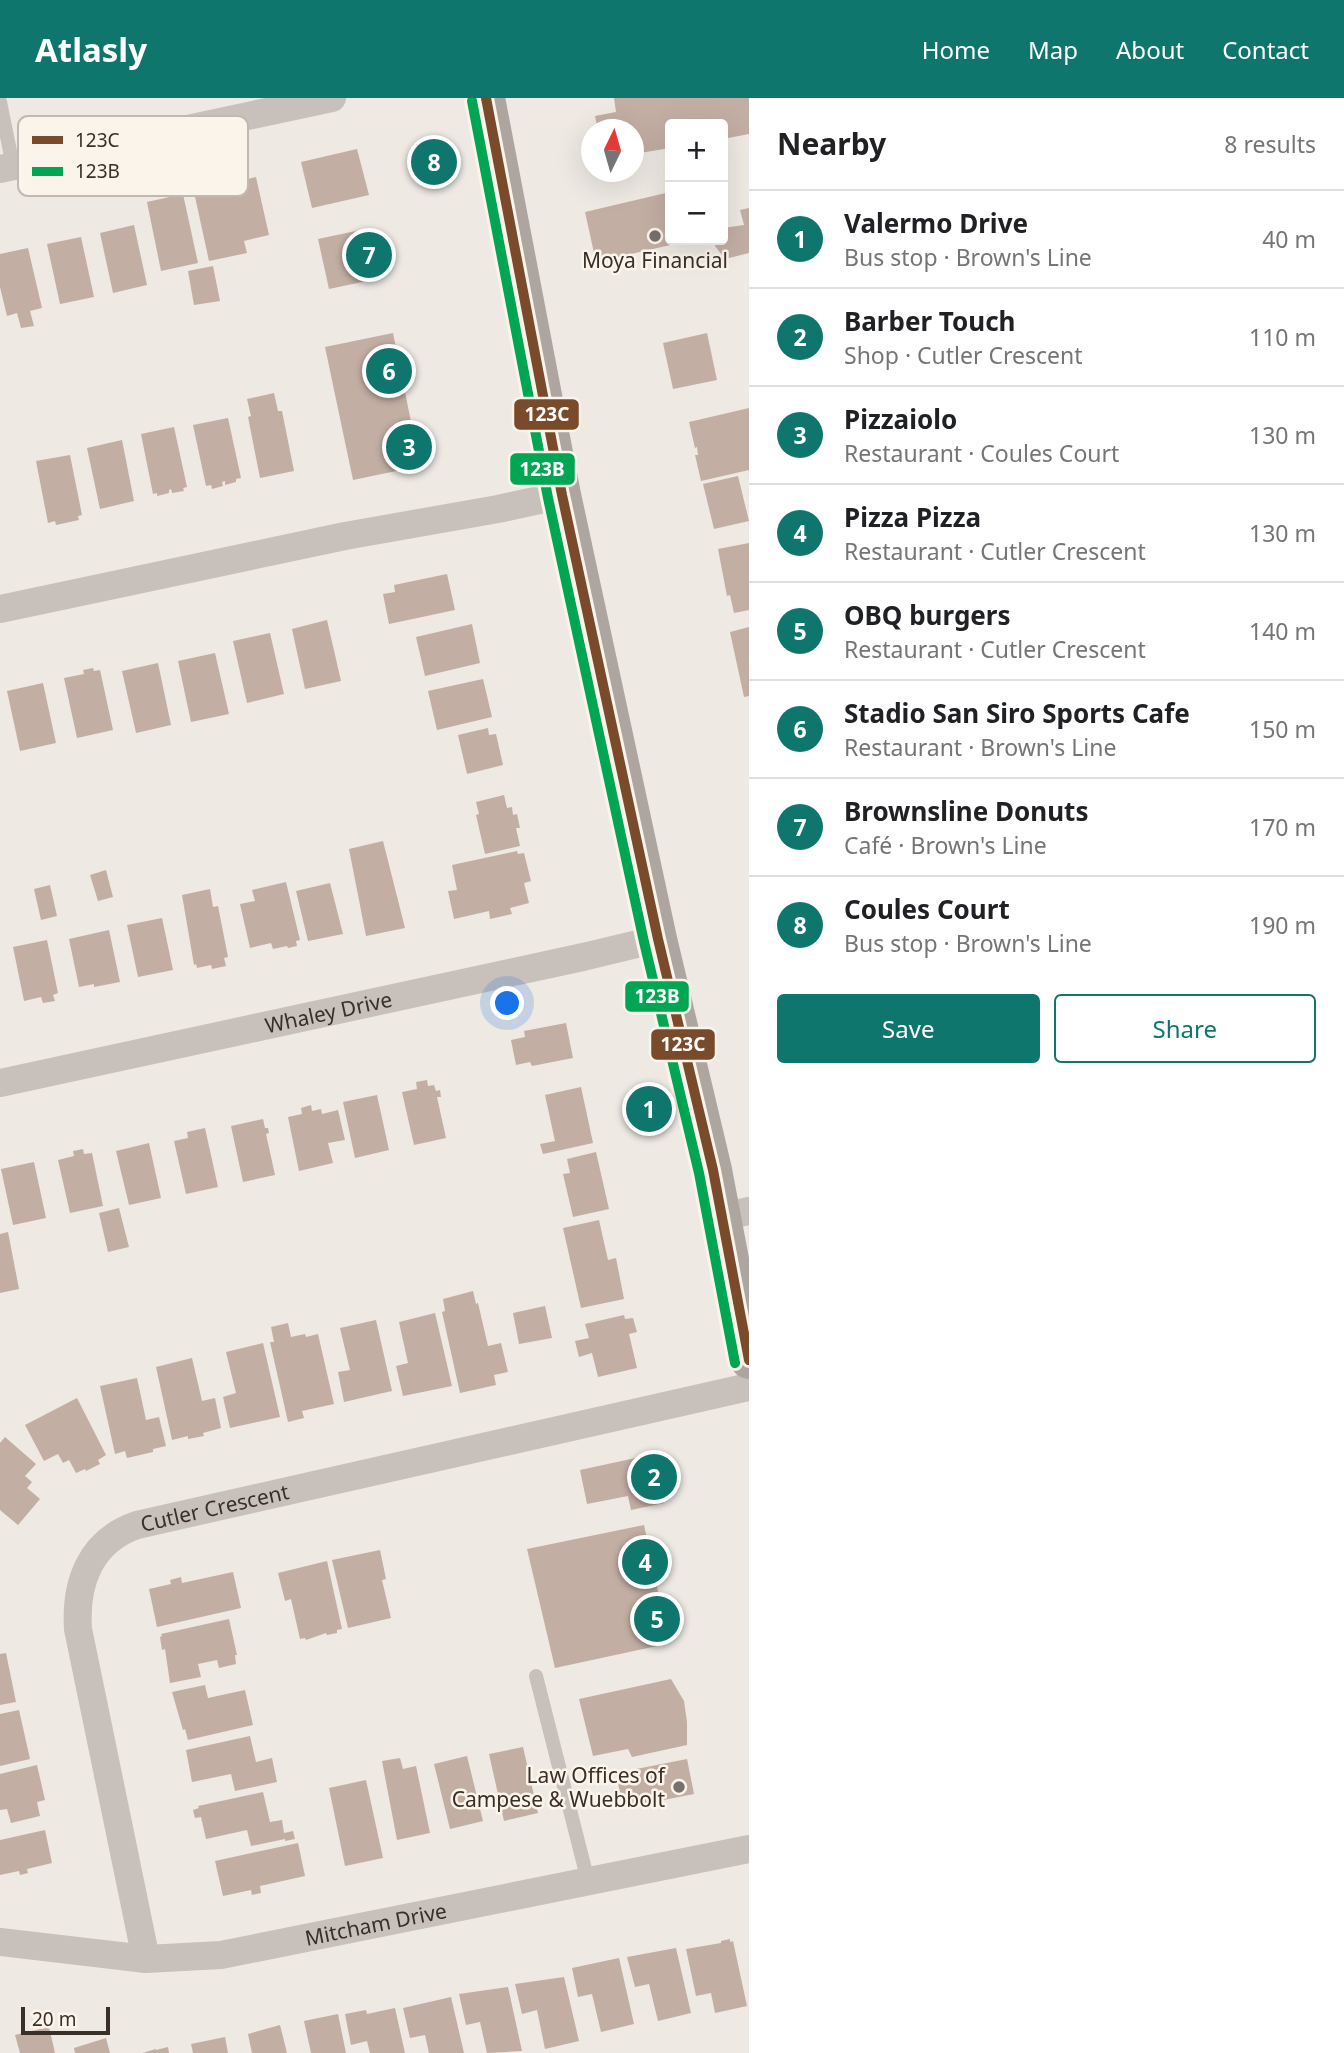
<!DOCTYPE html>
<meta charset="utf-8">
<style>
body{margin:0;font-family:"Noto Sans",sans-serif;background:#f2f2f2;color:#202124}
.controls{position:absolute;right:21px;top:21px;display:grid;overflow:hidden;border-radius:7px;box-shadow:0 7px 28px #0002}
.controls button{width:63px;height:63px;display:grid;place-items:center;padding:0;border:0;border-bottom:2px solid #e0e0e0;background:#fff;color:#202124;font:35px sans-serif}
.compass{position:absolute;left:581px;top:21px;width:63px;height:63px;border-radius:50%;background:#fff;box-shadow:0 7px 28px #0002;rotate:5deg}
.scale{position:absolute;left:21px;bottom:18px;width:89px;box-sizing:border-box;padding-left:7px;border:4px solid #392f29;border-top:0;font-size:19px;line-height:24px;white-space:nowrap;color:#392f29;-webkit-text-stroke:5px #fbf4eb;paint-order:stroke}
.you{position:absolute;left:508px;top:906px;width:24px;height:24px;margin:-18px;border:5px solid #fff;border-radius:50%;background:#1a73e8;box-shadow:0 0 0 10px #1a73e833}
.badge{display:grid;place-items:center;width:46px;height:46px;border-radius:50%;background:#0f766e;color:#fff;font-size:23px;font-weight:700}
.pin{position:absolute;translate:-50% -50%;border:4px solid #fff;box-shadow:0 2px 7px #0006}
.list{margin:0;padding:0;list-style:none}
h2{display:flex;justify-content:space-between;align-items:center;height:91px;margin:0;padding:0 28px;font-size:30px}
h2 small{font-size:23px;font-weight:400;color:#757577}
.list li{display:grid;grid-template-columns:46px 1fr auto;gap:21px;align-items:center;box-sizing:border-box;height:98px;padding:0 28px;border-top:2px solid #e0e0e0}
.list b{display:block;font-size:26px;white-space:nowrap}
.list p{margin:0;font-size:23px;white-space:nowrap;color:#757577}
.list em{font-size:23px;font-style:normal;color:#757577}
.actions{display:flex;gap:14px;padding:21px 28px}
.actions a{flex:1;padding:16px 0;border:2px solid #0f766e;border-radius:7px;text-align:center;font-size:24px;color:#0f766e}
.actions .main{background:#0f766e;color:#fff}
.map{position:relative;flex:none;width:749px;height:1955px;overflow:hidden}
header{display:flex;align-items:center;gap:42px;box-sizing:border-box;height:98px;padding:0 35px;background:#0f766e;color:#fff}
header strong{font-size:33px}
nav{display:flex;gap:38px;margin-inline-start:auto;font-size:24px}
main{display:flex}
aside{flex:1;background:#fff}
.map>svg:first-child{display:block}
.building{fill:#c3aea4}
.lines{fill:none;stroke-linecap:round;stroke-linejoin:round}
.lane{stroke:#c8c1bb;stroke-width:14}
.street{stroke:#c8c1bb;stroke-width:28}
.primary{stroke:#ada6a0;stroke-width:38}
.bus-1-casing{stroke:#fbf4eb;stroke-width:16}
.bus-2-casing{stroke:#fbf4eb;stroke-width:16}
.bus-1{stroke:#7a4b2a;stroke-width:10}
.bus-2{stroke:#00a651;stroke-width:10}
.poi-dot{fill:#78706a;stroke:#fbf4eb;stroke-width:2.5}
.labels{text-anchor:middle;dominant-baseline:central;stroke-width:5;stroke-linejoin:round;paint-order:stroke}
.poi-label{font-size:21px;fill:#392f29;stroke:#fbf4eb}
.street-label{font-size:21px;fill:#392f29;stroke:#fbf4eb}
.key{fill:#fbf4eb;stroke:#c1b9b1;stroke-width:2}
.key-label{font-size:19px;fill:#392f29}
.line-badge{stroke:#fbf4eb;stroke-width:2.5}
.badge-label{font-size:19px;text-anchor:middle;font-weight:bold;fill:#fff}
</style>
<header>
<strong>Atlasly</strong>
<nav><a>Home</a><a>Map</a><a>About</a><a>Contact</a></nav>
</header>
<main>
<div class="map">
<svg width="749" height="1955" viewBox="0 0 749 1955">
<rect width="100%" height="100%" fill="#eee9e3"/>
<g class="building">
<polygon points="614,0 749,0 749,36 723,41 723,26 670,26 670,50 634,56 634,32 598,32 595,18 616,14"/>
<polygon points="357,51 369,97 312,110 301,64"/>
<polygon points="256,79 269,137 244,143 247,155 209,163 194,94"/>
<polygon points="670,94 670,142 688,143 596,164 585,114"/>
<polygon points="183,96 198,165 161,173 147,104"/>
<polygon points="749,110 749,155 725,161 715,148 716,142 723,142 723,130 744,127 740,112"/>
<polygon points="134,127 147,187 113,195 100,135"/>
<polygon points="370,130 381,180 329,191 318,141"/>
<polygon points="81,139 94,199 60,206 47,146"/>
<polygon points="28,150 42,210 30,213 34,228 21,230 17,215 7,218 0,189 0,156"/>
<polygon points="213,168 220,203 194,207 188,173"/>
<polygon points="393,235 420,368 353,382 325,249"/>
<polygon points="707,235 717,282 673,291 663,245"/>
<polygon points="274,295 278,313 282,313 294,373 260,380 248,319 251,318 247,301"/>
<polygon points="749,310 749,372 701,383 695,357 698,357 697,349 695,350 689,324"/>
<polygon points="228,320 241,380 236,381 236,384 225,387 225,383 222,384 223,388 212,391 211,387 206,388 193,327"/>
<polygon points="174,329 187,389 183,390 184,393 172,395 171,391 169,392 169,395 157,398 157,395 153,396 141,336"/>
<polygon points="122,342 134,403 100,411 87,350"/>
<polygon points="70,357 82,417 78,418 79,422 56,427 55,423 48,425 36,363"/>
<polygon points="738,378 749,423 714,431 703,386"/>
<polygon points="749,445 749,512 734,515 730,497 727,498 718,451"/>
<polygon points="447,476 455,512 389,526 383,496 395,494 394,487"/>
<polygon points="327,522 341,583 305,591 292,531"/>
<polygon points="472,526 480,565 425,578 416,539"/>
<polygon points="749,529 749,598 744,599 730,534"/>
<polygon points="270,535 284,596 247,605 233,543"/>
<polygon points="215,555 229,616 191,624 178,563"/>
<polygon points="158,565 171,627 136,635 122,573"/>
<polygon points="93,570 94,573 100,572 113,632 77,640 64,580 84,576 83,572"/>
<polygon points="483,581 492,619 437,632 428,593"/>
<polygon points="43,585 56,645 20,653 7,593"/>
<polygon points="488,630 489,637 496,636 503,667 467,676 458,637"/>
<polygon points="504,697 507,710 512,709 513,717 517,716 520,730 516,730 520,748 485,756 476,717 479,716 476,704"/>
<polygon points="383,743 405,830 366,838 349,751"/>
<polygon points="517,753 518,756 524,755 531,783 524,785 529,805 510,810 512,816 490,821 489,813 454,821 448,793 457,792 452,767"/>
<polygon points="106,772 113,799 98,803 90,777"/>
<polygon points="286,784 300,842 296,843 297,848 288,850 287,848 273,851 271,845 250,850 240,806 255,803 252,792"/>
<polygon points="330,785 343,836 308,843 296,793"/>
<polygon points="50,787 57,818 41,822 34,791"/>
<polygon points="210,791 213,809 218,808 228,859 224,860 226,868 212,871 211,867 197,870 196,866 194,867 182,797"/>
<polygon points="162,820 173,872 138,879 127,827"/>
<polygon points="109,832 120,884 94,889 94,886 79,889 69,841"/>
<polygon points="47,842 58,895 53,897 55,903 43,905 41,899 24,903 13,849"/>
<polygon points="566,925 573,960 532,968 530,964 516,967 511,942 525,939 524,933"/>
<polygon points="427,982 428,988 434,987 436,993 440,992 441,999 437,999 446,1040 414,1047 402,994 417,991 416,984"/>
<polygon points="581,989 593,1045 543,1056 540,1046 555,1043 545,997"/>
<polygon points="377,997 389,1052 355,1060 343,1004"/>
<polygon points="311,1007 312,1013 321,1011 322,1016 338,1012 345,1042 328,1045 333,1065 299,1073 288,1019 302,1016 301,1010"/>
<polygon points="263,1021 265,1030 268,1030 269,1035 266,1036 275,1077 243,1084 231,1028"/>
<polygon points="205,1030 218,1089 186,1096 174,1043 188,1040 187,1034"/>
<polygon points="149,1045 161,1100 129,1107 116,1053"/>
<polygon points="83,1051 84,1056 92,1055 103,1108 70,1115 58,1062 74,1058 73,1053"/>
<polygon points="596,1054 609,1111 573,1119 563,1076 570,1075 567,1061"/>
<polygon points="34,1064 46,1120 13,1127 1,1071"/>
<polygon points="119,1110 129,1149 108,1154 99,1115"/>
<polygon points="599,1122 608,1162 616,1160 624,1201 581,1210 563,1130"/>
<polygon points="8,1134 19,1191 0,1195 0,1136"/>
<polygon points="473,1193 476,1206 478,1205 488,1248 501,1245 508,1274 494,1277 496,1287 460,1295 442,1214 445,1213 443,1201"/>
<polygon points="545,1208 552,1240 519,1246 513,1215"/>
<polygon points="435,1215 452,1288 403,1298 396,1268 408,1265 399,1224"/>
<polygon points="624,1217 625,1221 633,1220 637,1234 629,1236 637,1270 598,1279 592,1255 579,1259 575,1243 589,1240 585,1226"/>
<polygon points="376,1222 392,1293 344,1304 338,1274 350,1272 340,1230"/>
<polygon points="288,1225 291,1239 305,1236 306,1239 318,1236 334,1306 302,1313 304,1320 288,1324 270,1244 274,1244 271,1229"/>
<polygon points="263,1245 280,1319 230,1330 223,1299 236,1295 226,1254"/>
<polygon points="192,1260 202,1303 215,1300 221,1330 203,1335 204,1338 188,1341 188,1338 172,1342 156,1269"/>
<polygon points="137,1280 146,1322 159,1319 166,1348 153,1351 153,1354 127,1360 125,1353 115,1356 100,1288"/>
<polygon points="77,1300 106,1357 98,1362 100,1366 86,1373 85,1371 76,1375 69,1362 63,1365 58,1356 44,1363 25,1327"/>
<polygon points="5,1339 36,1366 25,1378 32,1384 27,1390 40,1401 18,1427 0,1412 0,1345"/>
<polygon points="654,1356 664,1405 631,1412 628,1398 587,1406 580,1372"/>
<polygon points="644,1427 666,1532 657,1548 555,1570 527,1451"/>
<polygon points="380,1452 386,1481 382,1482 391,1520 348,1530 332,1462"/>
<polygon points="327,1463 342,1531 337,1532 337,1535 327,1537 326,1535 306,1542 305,1540 300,1541 291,1501 285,1503 278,1475"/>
<polygon points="233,1474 241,1510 157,1529 149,1491 171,1486 170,1482 181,1479 182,1485"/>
<polygon points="229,1521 237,1557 235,1557 236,1566 219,1570 217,1562 198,1566 201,1579 170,1585 165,1551 162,1552 160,1539 162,1538 161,1536"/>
<polygon points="6,1555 16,1604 0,1607 0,1556"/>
<polygon points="671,1581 684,1603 687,1624 687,1647 632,1659 628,1651 593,1658 579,1601"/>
<polygon points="205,1587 208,1600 245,1592 253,1627 188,1642 185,1631 183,1632 172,1594"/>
<polygon points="19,1612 30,1661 0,1668 0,1616"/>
<polygon points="250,1638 256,1664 272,1660 277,1684 235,1693 231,1676 192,1684 186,1652"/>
<polygon points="523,1649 538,1715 504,1723 489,1656"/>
<polygon points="467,1658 483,1723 450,1731 434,1666"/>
<polygon points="400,1660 403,1671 416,1668 430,1735 397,1742 382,1663"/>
<polygon points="687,1661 694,1696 623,1710 616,1675"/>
<polygon points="37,1667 45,1702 37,1704 40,1718 11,1725 7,1711 0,1712 0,1676"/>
<polygon points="366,1682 383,1760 345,1768 329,1690"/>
<polygon points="263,1694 270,1724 282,1722 284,1735 293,1733 295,1741 285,1743 285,1741 251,1748 247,1732 206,1741 201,1719 195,1720 193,1712 199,1710 198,1708"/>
<polygon points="45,1732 52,1765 27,1771 28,1775 20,1777 19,1773 0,1777 0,1742"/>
<polygon points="298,1745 305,1778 260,1788 261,1795 252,1797 251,1792 223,1798 215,1763"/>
<polygon points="730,1841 730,1844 733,1843 747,1908 715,1915 711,1895 696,1898 686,1851 721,1845 721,1843"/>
<polygon points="676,1850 691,1915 658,1923 649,1886 635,1889 627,1859"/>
<polygon points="619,1860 634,1926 601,1934 592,1896 578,1899 572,1870"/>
<polygon points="564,1879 579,1943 545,1951 537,1912 522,1916 515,1886"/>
<polygon points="508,1889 522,1953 487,1955 480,1924 466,1927 459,1896"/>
<polygon points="451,1899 464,1955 429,1955 425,1937 410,1940 403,1910"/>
<polygon points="395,1910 405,1955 370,1955 367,1943 351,1947 345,1916 366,1912 367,1916"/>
<polygon points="338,1916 346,1955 311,1955 304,1923"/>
<polygon points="280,1927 287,1955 252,1955 248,1936"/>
<polygon points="49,1929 55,1955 20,1955 15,1937"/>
<polygon points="225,1939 228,1955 193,1955 191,1946"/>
<polygon points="106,1940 110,1955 75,1955 74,1950"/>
<polygon points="168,1949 169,1955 142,1955 156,1951 156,1952"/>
</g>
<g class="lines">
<g class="lane">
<polyline points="0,4 13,68"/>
<polyline points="536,1578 588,1783"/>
</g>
<g class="street">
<polyline points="0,71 332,0"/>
<polyline points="0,511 345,438 498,411 562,397"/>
<path id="s1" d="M0 985 583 859 658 841"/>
<polyline points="722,1119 749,1113"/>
<path id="s2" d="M0 1844 146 1861 221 1857 749 1751"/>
<path id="s3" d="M146 1861 78 1531C75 1485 90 1443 137 1427L749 1289"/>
</g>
<polyline class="primary" points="486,0 562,397 658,841 713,1072 749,1262"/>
<g class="bus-1-casing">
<polyline id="bus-1" points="486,0 562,397 658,841 713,1072 749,1262"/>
</g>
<g class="bus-2-casing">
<polyline id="bus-2" points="472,3 548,400 644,844 699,1075 735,1265"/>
</g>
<use href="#bus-1" class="bus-1"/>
<use href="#bus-2" class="bus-2"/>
</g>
<g class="poi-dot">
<circle cx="655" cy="138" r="7"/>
<circle cx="679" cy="1689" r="7"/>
</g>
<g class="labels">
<g class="poi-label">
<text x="655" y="162">Moya Financial</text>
<text x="665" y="1677" text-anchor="end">Law Offices of<tspan x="665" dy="24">Campese &amp; Wuebbolt</tspan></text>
</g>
<g class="street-label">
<text stroke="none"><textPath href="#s1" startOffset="336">Whaley Drive</textPath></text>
<text stroke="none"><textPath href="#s3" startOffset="546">Cutler Crescent</textPath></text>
<text stroke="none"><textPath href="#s2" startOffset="380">Mitcham Drive</textPath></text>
</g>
</g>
<rect x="18" y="18" width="230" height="80" rx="10" class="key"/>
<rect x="32" y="38" width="31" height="8" fill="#7a4b2a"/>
<rect x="32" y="69" width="31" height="9" fill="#00a651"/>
<g class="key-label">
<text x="75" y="49">123C</text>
<text x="75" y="80">123B</text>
</g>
<g class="line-badge">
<rect x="513" y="300" width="67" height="33" rx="7" fill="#7a4b2a"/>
<rect x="509" y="354" width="67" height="34" rx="7" fill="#00a651"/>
<rect x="624" y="882" width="66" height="33" rx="7" fill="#00a651"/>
<rect x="650" y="930" width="66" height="33" rx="7" fill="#7a4b2a"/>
</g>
<g class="badge-label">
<text x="547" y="323">123C</text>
<text x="542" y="378">123B</text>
<text x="657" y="905">123B</text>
<text x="683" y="953">123C</text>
</g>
</svg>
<div class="controls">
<button>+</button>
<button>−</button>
</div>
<svg class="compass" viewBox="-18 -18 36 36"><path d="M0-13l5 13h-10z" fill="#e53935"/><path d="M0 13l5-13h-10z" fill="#757577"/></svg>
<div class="scale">20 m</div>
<div class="you"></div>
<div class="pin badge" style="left:649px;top:1011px">1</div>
<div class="pin badge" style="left:654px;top:1379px">2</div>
<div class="pin badge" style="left:409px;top:349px">3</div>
<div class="pin badge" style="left:645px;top:1464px">4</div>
<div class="pin badge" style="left:657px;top:1521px">5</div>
<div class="pin badge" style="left:389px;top:273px">6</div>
<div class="pin badge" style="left:369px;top:157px">7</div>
<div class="pin badge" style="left:434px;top:64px">8</div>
</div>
<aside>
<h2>Nearby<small>8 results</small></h2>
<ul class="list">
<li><span class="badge">1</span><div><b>Valermo Drive</b><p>Bus stop · Brown's Line</p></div><em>40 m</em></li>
<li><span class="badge">2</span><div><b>Barber Touch</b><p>Shop · Cutler Crescent</p></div><em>110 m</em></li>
<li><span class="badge">3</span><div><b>Pizzaiolo</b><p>Restaurant · Coules Court</p></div><em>130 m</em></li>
<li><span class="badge">4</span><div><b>Pizza Pizza</b><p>Restaurant · Cutler Crescent</p></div><em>130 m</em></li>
<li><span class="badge">5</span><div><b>OBQ burgers</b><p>Restaurant · Cutler Crescent</p></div><em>140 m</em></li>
<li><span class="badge">6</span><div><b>Stadio San Siro Sports Cafe</b><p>Restaurant · Brown's Line</p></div><em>150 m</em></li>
<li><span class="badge">7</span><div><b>Brownsline Donuts</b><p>Café · Brown's Line</p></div><em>170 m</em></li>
<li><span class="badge">8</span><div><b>Coules Court</b><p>Bus stop · Brown's Line</p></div><em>190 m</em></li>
</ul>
<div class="actions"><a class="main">Save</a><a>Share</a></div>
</aside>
</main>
